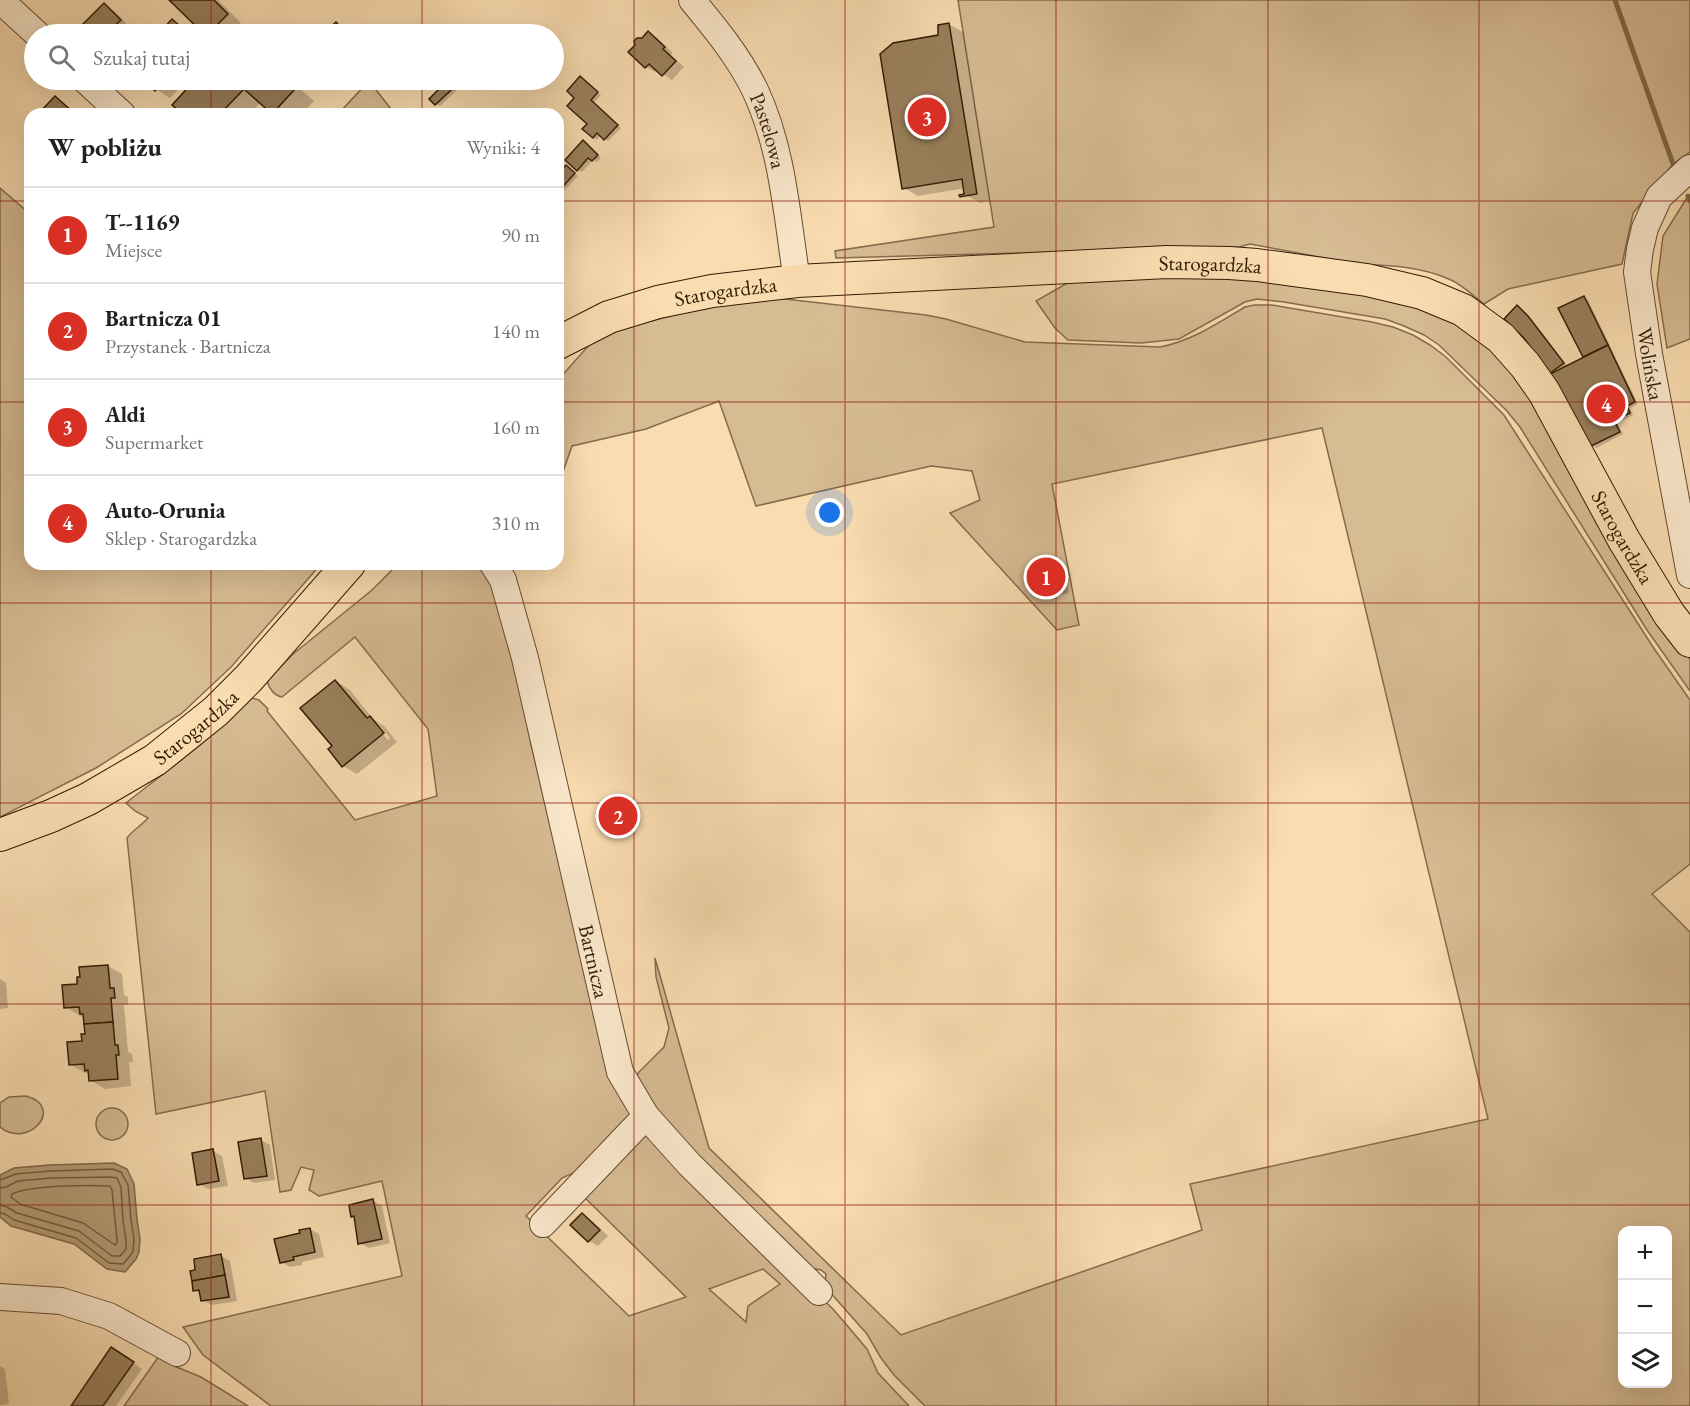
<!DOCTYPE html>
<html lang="pl">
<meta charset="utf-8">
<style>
body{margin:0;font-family:"EB Garamond",serif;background:#f2f2f2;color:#202124}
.controls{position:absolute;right:18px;bottom:18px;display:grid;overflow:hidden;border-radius:12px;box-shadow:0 6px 24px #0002}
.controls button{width:54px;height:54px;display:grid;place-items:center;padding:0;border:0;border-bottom:2px solid #e0e0e0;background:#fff;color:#202124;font:30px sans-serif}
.you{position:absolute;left:830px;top:513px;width:21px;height:21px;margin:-15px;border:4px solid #fff;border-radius:50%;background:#1a73e8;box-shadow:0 0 0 9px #1a73e833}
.badge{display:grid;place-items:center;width:39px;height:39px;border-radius:50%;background:#d93025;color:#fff;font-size:20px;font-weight:700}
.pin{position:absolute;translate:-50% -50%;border:3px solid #fff;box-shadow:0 2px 6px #0006}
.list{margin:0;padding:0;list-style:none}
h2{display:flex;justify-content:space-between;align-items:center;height:78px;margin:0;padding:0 24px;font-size:26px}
h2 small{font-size:20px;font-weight:400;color:#757577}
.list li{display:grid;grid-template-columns:39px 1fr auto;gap:18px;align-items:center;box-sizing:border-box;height:96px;padding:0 24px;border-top:2px solid #e0e0e0}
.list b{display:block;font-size:22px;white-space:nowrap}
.list p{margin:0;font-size:20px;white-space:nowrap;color:#757577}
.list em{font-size:20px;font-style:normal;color:#757577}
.icon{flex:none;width:33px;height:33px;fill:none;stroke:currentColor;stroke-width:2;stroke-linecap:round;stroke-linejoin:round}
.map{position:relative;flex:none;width:1690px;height:1406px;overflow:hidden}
.search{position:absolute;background:#fff;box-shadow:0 6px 24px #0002;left:24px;top:24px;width:540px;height:66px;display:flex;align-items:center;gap:15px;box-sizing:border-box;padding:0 21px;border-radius:33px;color:#757577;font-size:22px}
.panel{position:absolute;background:#fff;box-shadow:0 6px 24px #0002;left:24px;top:108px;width:540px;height:462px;border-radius:18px}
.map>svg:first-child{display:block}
.green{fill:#d7bb93;stroke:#856c4c;stroke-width:1.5;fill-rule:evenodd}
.water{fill:#b69b76;stroke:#826848;stroke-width:1.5}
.shadow{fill:#0003;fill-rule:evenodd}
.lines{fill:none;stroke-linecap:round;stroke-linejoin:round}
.shore{stroke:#745c3d;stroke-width:1.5}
.stream{stroke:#826848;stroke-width:5}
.building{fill:#9a805d;stroke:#331c04;stroke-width:1.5}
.minor-casing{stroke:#644c2f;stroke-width:28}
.major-casing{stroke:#331c04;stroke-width:34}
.minor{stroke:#fbe8cc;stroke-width:26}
.major{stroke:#f9dcb0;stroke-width:32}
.grid{fill:none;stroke:#8f2418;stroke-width:1.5;stroke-opacity:0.55}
.labels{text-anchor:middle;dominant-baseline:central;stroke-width:6;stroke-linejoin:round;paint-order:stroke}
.street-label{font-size:21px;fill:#331c04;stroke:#fbe8cc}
</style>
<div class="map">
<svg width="1690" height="1406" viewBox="0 0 1690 1406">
<rect width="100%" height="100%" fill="#f9dcb0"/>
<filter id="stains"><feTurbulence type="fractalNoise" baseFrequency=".00333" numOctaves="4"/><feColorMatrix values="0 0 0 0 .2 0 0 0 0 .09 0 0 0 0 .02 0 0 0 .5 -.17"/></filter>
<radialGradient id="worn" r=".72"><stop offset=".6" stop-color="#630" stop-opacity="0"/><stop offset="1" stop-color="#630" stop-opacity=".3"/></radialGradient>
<g class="green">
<path d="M958 0H1690V152L1673 164 1633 213 1622 264 1508 289 1484 304C1474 297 1463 285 1451 280 1416 264 1378 265 1341 264V261L1250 244 1239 247 836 258 835 251 994 227Z"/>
<polygon points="369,81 395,114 338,114"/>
<polygon points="0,188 30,214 30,564 321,564 231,667 181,714 96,768 0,817"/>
<polygon points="1688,196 1690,197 1690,339 1667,348 1657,284 1663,236"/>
<polygon points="1179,273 1319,284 1420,305 1468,329 1511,367 1678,645 1690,659 1690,691 1647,630 1520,427 1506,410 1439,345 1424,335 1404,326 1385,319 1284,302 1257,299 1245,302 1179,339 1141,343 1068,340 1055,328 1036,301 1076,278"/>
<path d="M764 299H785L926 315 946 319 1025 342 1160 347C1192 341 1218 323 1245 307L1254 305H1272L1372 322 1393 327 1413 335 1430 345 1446 357 1504 415 1653 647 1690 700V864L1652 894 1690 932V1406H925L894 1375 881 1358 867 1334 828 1290 825 1283 826 1274 821 1270 804 1267 699 1168 636 1083 638 1073 664 1047 669 1028 656 977 655 958 709 1148 901 1335 1202 1230 1190 1184 1488 1119 1322 428 1052 484 1079 625 1057 630 950 513 980 500 972 471 931 466 756 506 719 401 646 429 572 446 558 486V380L590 344 603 336 624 328 709 306ZM1622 1230H1668V1384H1622Z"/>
<path d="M398 564H483L491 575 517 667 531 744 599 1032 637 1116 597 1162 562 1178 526 1216 629 1316 686 1297 582 1195 640 1128 833 1309 867 1349 878 1373 909 1406H271L203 1355 183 1327 402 1276 382 1181 319 1196 309 1190 314 1170 301 1167 291 1190 280 1192 265 1091 156 1114 127 838C133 830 141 826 148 818L135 811 126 803C169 769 214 737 252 698L259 700 268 709 267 711 355 820 437 796 428 729 355 637 282 697C275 696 269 689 267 681L292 655 372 590ZM763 1269 780 1284 748 1306 746 1322 709 1289Z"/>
<path d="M26 1096C66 1107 28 1150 0 1127V1103L9 1097Z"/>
<circle cx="112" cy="1124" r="16"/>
<polygon points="159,1356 174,1366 201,1377 248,1406 124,1406"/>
</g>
<polygon class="water" points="114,1163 127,1169 134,1184 137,1219 140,1239 139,1252 136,1259 125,1272 107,1269 74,1244 11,1226 0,1217 0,1175 14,1168 50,1165"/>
<g class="shadow">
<polygon points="171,0 218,0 241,23 230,34 206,34"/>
<polygon points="104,5 114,11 129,26 120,34 96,34 85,24"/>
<polygon points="173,21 187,29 192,34 160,34"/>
<polygon points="336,24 340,26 347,34 326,34 325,33"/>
<polygon points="949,24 963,32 990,201 980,203 966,195 965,188 918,196 904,188 939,37"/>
<polygon points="648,33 657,38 673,53 671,55 684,67 672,80 657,70 655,72 646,67 630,52"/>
<polygon points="145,80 187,80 170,98 156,89"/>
<polygon points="197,80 290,80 314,101 302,114 275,114 261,102 249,114 184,114 174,105"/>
<polygon points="442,80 468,80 440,106 436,104 443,87 439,82"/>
<polygon points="584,81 601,95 594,103 621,128 608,141 601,135 597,140 593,137 576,98"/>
<polygon points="55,98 64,103 76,114 46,114"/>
<polygon points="546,109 550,112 553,114 542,114"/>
<polygon points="587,144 601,158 597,162 593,160 582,172 578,170"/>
<polygon points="566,167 578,176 563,192 558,188 558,176"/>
<polygon points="1584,298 1588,300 1638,404 1630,408 1633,415 1617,423 1623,434 1596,448 1592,445 1554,374 1551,372 1521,310 1532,320 1568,367 1585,358 1560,309"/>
<polygon points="1055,567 1065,572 1069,593 1047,598 1038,593"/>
<path d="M336 681 350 690 374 720 384 726 397 742 357 774 343 766 334 747ZM374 723H378L390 738 388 740Z"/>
<polygon points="108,966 122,974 124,995 128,997 128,1005 124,1005 128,1052 132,1054 133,1062 129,1062 131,1086 105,1089 90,1080 90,1072 85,1073 70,1064 86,1035 85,1015 80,1016 66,1007 79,985"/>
<polygon points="0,979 6,983 8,1008 0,1009"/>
<polygon points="261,1140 270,1145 275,1180 254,1183 245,1178"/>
<polygon points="213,1151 222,1156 228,1186 208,1189 199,1184"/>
<polygon points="373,1201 382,1206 390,1243 369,1248 360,1243 355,1217 353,1216"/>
<polygon points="582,1215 591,1220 608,1236 598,1246 589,1241 572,1225"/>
<polygon points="310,1229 319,1234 324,1257 302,1262 302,1265 290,1267 281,1262 301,1234"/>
<polygon points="221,1256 230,1261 237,1301 212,1305 202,1300 201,1293 195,1290"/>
<polygon points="121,1354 142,1369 116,1406 72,1406"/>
<polygon points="0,1366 5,1369 9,1404 0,1405"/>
</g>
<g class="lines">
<g class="shore">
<polyline points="0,1180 16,1174 50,1171 112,1169 121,1172 128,1185 131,1220 134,1239 133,1251 130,1256 123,1264 109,1263 76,1238 14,1220 5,1214 0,1213"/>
<path d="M110 1186 112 1190 117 1240V1243L115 1245 83 1223 20 1204 11 1197 12 1194C30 1185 89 1185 110 1186Z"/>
<polyline points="0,1188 6,1187 18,1181 51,1178 111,1177 117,1178 121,1187 123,1221 126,1240 126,1249 120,1256 112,1256 79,1231 17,1213 7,1207 0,1205"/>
</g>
<g class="stream">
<polyline points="1615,0 1673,164"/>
<polyline points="1688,196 1690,201"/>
</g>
</g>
<g class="building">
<polygon points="169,0 214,0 228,14 208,34 204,34"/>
<polygon points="104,3 121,20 106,34 93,34 83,24"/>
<polygon points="172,19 189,34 158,34"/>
<polygon points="336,22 344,31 341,34 324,34 323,33"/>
<polygon points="949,23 977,194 960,197 959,195 964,194 962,179 902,189 880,54 893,43 938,35 938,25"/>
<polygon points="648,31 665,47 663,49 676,61 662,76 649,64 645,68 628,52 635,45 634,41 637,38 642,38"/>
<polygon points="580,76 598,92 591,100 618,125 604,140 597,133 593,138 582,129 587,124 567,106 574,98 567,91"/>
<polygon points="143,80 165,80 155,91"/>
<polygon points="195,80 285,80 295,89 272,114 244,89 220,114 203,114 198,110 194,114 182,114 172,105"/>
<polygon points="440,80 462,80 435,105 429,99 441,87 437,82"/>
<polygon points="55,96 75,114 44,114 41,111"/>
<polygon points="583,140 598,155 592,161 588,158 577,171 565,160"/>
<polygon points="566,165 575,173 559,191 558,174"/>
<polygon points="1584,296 1608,345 1583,357 1558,308"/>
<polygon points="1517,305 1528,316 1564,363 1550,373 1523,337 1504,319"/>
<polygon points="1608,345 1635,402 1627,406 1630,413 1614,420 1620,432 1591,446 1550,374"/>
<polygon points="1056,565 1061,588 1037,594 1032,570"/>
<polygon points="335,680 367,718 370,716 384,733 342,767 328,749 332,746 300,708"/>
<polygon points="108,965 110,988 114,988 115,998 111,998 113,1022 84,1024 83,1014 80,1014 79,1007 64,1008 62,985 77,984 77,977 80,977 79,967"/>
<polygon points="113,1022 115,1045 118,1045 119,1055 116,1055 118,1079 89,1081 88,1070 85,1071 84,1064 69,1065 67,1042 82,1041 81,1034 85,1034 84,1024"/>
<polygon points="261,1138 267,1176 244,1179 238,1142"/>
<polygon points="213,1149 219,1181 197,1185 192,1153"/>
<polygon points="373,1199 382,1239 358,1244 354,1216 351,1217 349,1205"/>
<polygon points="582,1213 600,1230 588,1242 570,1225"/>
<polygon points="310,1228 315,1252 293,1257 294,1260 280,1263 274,1239 300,1233 299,1230"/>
<polygon points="221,1254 225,1275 192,1281 190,1271 195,1270 194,1259"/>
<polygon points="225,1275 229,1297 201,1301 199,1290 193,1291 192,1281"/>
<polygon points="111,1347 134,1362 103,1406 71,1406"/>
</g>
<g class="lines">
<g class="minor-casing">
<g id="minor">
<polyline points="0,0 37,34"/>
<path id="s1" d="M692 0C715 28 739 57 755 90 783 149 787 217 797 281"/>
<polyline points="85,80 122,114"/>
<path id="s2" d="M1690 168 1659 197 1645 228 1640 249 1637 272 1649 354 1690 575"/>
<path id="s3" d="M493 564 503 580 525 658 620 1072 646 1116 689 1164 819 1292"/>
<polyline points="543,1224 646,1116"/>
<polyline points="0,1297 61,1301 109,1316 177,1353"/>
</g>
</g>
<g class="major-casing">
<g id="major">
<path id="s4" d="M558 343 609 317 658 302 712 291 797 281 1167 262 1229 263 1257 265 1367 280 1422 293 1463 310 1501 338 1525 365 1544 392 1624 540 1669 614 1690 641"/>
<path id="s5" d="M0 835 51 816 88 799 155 760 216 711 249 678 349 564"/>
</g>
</g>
<use href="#minor" class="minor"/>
<use href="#major" class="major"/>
</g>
<path class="grid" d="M211 0V34M422 0V34M634 0V1406M845 0V1406M1056 0V1406M1268 0V1406M1479 0V1406M211 80V114M422 80V114M0 201H30M558 201H1690M0 402H30M558 402H1690M211 564V1406M422 564V1406M0 603H1690M0 803H1690M0 1004H1690M0 1205H1690"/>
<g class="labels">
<g class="street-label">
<text stroke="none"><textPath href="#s1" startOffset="153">Pastelowa</textPath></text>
<text stroke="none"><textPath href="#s4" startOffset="663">Starogardzka</textPath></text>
<text stroke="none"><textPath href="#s4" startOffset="177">Starogardzka</textPath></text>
<text stroke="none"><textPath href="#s2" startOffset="214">Wolińska</textPath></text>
<text stroke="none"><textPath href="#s4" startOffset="1203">Starogardzka</textPath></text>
<text stroke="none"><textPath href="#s5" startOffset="225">Starogardzka</textPath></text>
<text stroke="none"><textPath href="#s3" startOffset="411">Bartnicza</textPath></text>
</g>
</g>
<rect width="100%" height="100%" filter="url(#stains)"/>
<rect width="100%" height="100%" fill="url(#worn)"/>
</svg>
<div class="controls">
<button>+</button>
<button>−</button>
<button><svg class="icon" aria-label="layers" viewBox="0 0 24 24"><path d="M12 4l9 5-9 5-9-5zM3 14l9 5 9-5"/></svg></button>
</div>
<div class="you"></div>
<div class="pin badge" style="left:1046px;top:577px">1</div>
<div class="pin badge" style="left:618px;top:816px">2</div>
<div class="pin badge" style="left:927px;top:117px">3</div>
<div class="pin badge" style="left:1606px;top:404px">4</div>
<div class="search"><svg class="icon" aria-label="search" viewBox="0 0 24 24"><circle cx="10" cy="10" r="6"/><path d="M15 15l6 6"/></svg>Szukaj tutaj</div>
<section class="panel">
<h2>W pobliżu<small>Wyniki: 4</small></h2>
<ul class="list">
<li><span class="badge">1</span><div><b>T--1169</b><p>Miejsce</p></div><em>90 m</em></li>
<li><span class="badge">2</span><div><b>Bartnicza 01</b><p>Przystanek · Bartnicza</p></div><em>140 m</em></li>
<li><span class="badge">3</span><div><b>Aldi</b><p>Supermarket</p></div><em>160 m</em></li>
<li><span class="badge">4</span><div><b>Auto-Orunia</b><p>Sklep · Starogardzka</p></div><em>310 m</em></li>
</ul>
</section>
</div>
